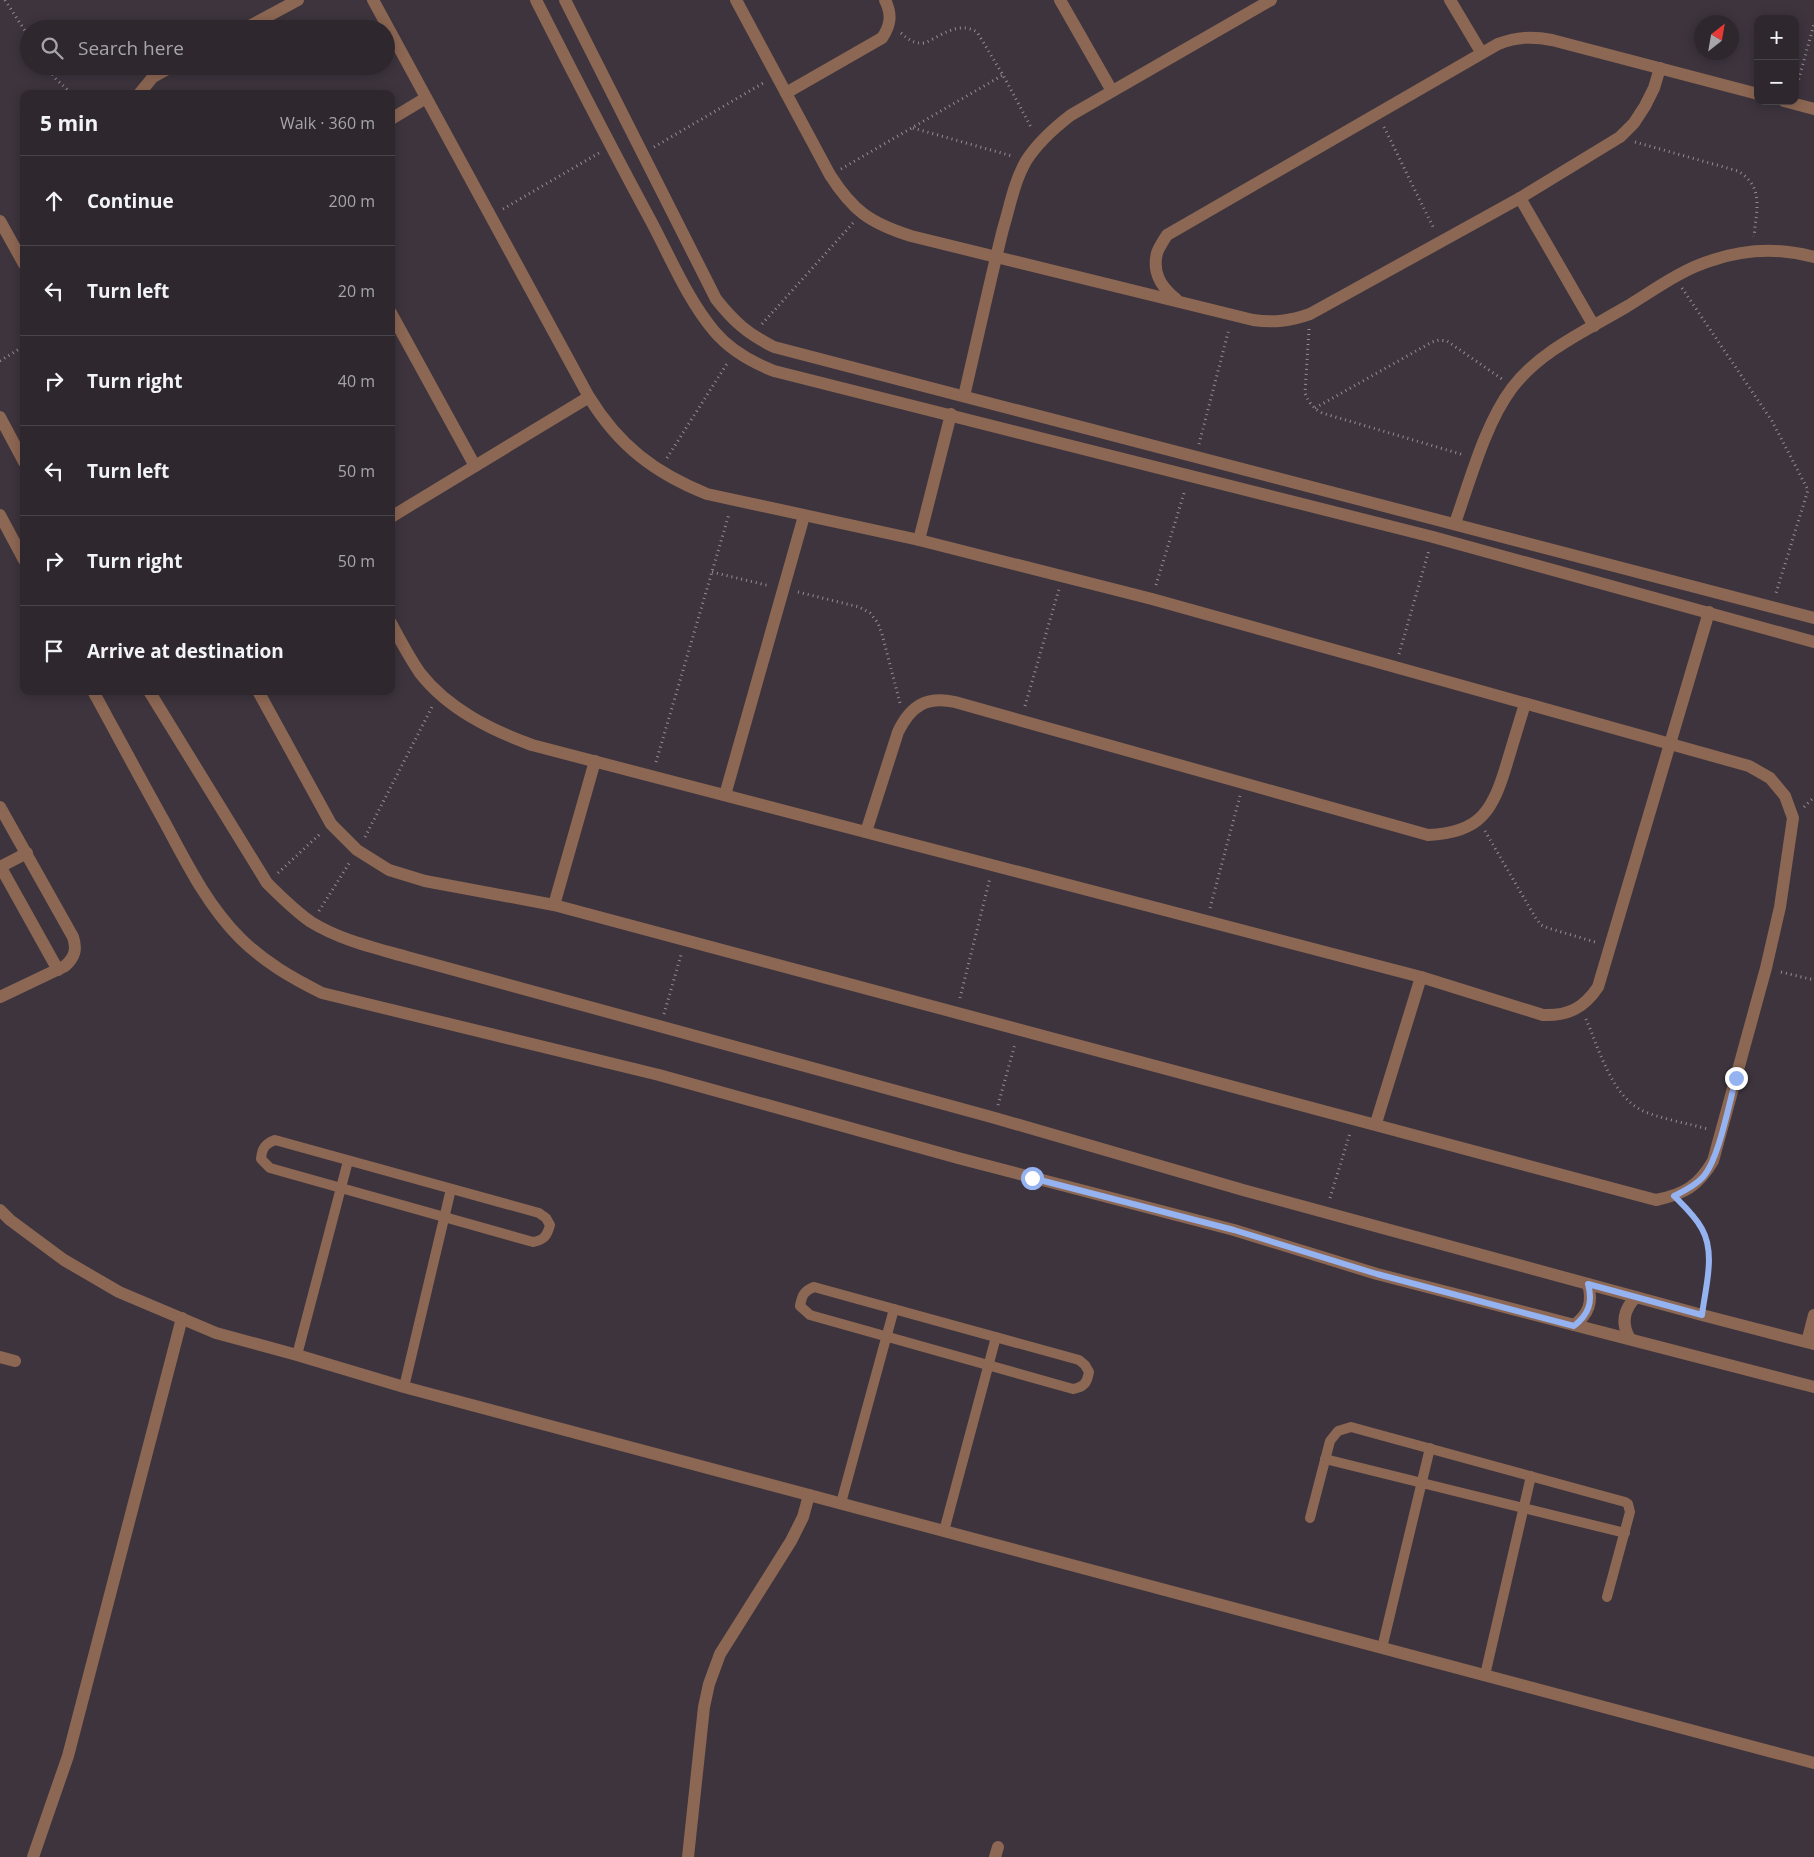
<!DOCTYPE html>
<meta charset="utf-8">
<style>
body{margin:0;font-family:"Open Sans",sans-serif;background:#3a333a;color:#f1f3f6}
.controls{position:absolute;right:15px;top:15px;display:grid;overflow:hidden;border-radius:10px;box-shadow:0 2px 12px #0003}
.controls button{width:45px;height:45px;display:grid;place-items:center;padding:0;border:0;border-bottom:1px solid #49444a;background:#2e272e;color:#f1f3f6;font:25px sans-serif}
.compass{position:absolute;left:1694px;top:15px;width:45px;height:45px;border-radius:50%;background:#2e272e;box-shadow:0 2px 12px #0003;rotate:31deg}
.stop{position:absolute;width:15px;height:15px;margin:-11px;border:4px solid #95b2f1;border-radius:50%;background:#fff}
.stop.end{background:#95b2f1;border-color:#fff;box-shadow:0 1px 5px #0008}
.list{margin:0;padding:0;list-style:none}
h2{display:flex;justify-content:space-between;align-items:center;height:65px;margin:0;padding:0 20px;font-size:21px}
h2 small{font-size:16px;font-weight:400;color:#a7a5aa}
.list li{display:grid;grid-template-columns:32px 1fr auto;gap:15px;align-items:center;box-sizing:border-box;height:90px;padding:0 20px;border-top:1px solid #49444a}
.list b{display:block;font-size:19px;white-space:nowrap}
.list em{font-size:16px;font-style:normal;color:#a7a5aa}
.icon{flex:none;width:28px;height:28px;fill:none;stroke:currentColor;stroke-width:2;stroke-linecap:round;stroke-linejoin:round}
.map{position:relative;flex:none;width:1814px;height:1857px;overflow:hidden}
.search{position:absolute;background:#2e272e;box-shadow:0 2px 12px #0003;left:20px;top:20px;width:375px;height:55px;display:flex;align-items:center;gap:12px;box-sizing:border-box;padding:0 18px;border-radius:28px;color:#a7a5aa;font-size:19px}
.panel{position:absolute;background:#2e272e;box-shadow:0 2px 12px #0003;left:20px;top:90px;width:375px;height:605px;border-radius:10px}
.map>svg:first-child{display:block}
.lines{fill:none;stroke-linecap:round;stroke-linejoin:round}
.path{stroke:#958d95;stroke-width:3;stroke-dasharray:1 4;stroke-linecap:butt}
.lane{stroke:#8c6753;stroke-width:10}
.street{stroke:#8c6753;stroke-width:12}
.route{stroke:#95b2f1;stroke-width:6}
</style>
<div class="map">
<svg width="1814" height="1857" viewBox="0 0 1814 1857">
<rect width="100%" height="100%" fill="#3d343e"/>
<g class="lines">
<g class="path">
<polyline points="5,0 29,37"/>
<path d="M901 33C909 40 914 44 925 43 942 35 959 21 977 32L1003 75 1032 129"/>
<polyline points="47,66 56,79 72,94"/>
<polyline points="1796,89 1814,24"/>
<polyline points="1384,127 1434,229"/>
<polyline points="913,128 1012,156"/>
<path d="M1635 142 1738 171C1765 188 1756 210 1754 237"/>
<polyline points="654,147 765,82"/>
<polyline points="841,169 1003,75"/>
<polyline points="503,209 599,153"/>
<polyline points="1682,288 1772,421 1808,490 1776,593"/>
<polyline points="762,324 853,223"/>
<path d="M1309 329 1305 393C1309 403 1313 408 1322 413L1464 455"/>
<polyline points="0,361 24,346"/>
<polyline points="1315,408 1432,342 1439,340 1447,341 1502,379"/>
<polyline points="1199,444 1229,329"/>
<polyline points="667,458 728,362"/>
<polyline points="712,572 770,586"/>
<polyline points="1156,585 1185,490"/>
<polyline points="798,592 859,607 870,613 878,623 882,634 900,703"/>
<polyline points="1399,654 1429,550"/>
<polyline points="1025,706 1059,589"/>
<polyline points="656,762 729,514"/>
<polyline points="1804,807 1814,797"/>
<polyline points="1485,831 1535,917 1541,925 1548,928 1595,942"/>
<polyline points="365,837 432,707"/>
<polyline points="278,873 321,833"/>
<polyline points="1210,908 1240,796"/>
<polyline points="319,911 350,862"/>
<polyline points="1781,972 1814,980"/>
<polyline points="960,998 990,878"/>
<polyline points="664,1014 681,955"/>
<path d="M1586 1019C1599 1049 1611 1094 1641 1110 1657 1118 1690 1124 1708 1129"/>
<polyline points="998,1105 1015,1044"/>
<polyline points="1330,1198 1350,1133"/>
<path d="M1685 1207C1716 1236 1708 1264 1704 1301"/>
</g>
<g class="lane">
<path d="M275 1140 539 1213 546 1218 550 1225C547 1236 544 1240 533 1242L270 1168 261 1159C262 1148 265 1144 275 1140Z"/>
<path d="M814 1287 1079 1360 1085 1365 1089 1372C1087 1383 1084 1387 1073 1389L810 1315 800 1306C802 1295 804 1291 814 1287Z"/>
<polyline points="297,1355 348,1161"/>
<polyline points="404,1387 451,1189"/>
<polyline points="1325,1459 1625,1533"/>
<polyline points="841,1503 894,1309"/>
<polyline points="1310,1518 1330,1441 1338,1431 1351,1427 1625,1502 1628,1504 1630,1512 1607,1597"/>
<polyline points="944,1531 996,1337"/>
<polyline points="1382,1648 1430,1448"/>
<polyline points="1485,1675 1531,1476"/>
</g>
<g class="street">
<path d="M536 0C574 75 612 149 652 223 671 259 688 300 714 331 730 350 751 362 774 371L1433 537 1814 642"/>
<path d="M565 0 716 299C734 322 748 334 774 347L1814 618"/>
<path d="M736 0 830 175C853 211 870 223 911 236L1253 320C1274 323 1290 321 1310 314L1520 198 1620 137 1634 123 1645 106 1654 88 1660 68"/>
<polyline points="1060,0 1112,91"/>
<polyline points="1450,0 1481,52"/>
<polyline points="244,29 298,0"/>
<path d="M786 93 882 38C891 25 892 14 885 0"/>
<polyline points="139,94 153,77 173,66"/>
<polyline points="1784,101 1814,109"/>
<polyline points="391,119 426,98"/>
<polyline points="1520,198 1594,326"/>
<polyline points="0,221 24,264"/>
<path d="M1176 299C1161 287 1152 273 1157 253 1159 247 1164 240 1167 235L1498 44C1517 37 1532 36 1552 40L1758 94"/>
<polyline points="391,313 475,466"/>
<path d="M964 396C977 341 989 285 1003 229 1010 206 1014 182 1026 161 1038 142 1054 128 1071 115L1271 0"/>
<polyline points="0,417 24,462"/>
<polyline points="0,515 24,560"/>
<polyline points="391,517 589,397"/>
<path d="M1455 523C1470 481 1485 424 1512 388 1540 351 1587 330 1626 307 1654 290 1682 269 1713 260 1746 249 1781 248 1814 257"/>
<polyline points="919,540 951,414"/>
<path d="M391 623C400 640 409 657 420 673 448 709 491 730 532 745L1421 977 1543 1015C1568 1016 1584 1008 1598 987L1709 612"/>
<path d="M93 691C117 735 140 778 164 821 186 862 207 905 240 938 264 962 292 978 322 993L659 1075 958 1158 1234 1230 1377 1274 1814 1387"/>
<path d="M149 691 267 883C281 897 295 911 311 922 340 940 375 948 407 957L995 1118 1243 1190 1702 1315 1814 1344"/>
<path d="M258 691 331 824 357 850 389 870 425 881 554 905 1656 1200C1685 1194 1698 1186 1713 1161L1766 968 1780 907 1793 818 1785 796 1770 778 1749 766 1152 599 919 540 707 494C655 473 619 446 589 397L373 0"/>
<polyline points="725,795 804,516"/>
<path d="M0 807 73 937C77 949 75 957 65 966L0 997"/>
<path d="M866 832 898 732C911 705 927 696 955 702L1428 835C1481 833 1493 810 1507 763 1513 743 1519 723 1525 704"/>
<polyline points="0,866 58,970"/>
<polyline points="0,867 27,853"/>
<polyline points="554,905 595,761"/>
<polyline points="1376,1123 1421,977"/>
<polyline points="0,1210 10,1220 64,1260 119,1292 216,1333 297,1355 404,1387 1814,1763"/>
<path d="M1574 1325C1589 1314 1593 1302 1588 1284"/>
<path d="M1630 1339C1621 1324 1623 1310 1636 1297"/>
<polyline points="1807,1342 1814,1315"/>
<polyline points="0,1357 15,1361"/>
<polyline points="33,1857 68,1756 182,1318"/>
<polyline points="688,1857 704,1707 709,1684 720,1654 791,1541 803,1517 809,1495"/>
<polyline points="995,1857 998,1847"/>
</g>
</g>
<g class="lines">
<path class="route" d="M1032 1178 1234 1230 1377 1274 1574 1326C1589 1314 1593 1302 1588 1284L1702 1315C1705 1289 1716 1254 1702 1229 1695 1216 1684 1206 1674 1196 1684 1191 1695 1186 1703 1177 1719 1159 1729 1103 1736 1078"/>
</g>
</svg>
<div class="controls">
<button>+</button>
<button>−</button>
</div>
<svg class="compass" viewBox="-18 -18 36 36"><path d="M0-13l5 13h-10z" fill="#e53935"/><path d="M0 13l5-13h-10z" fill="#a7a5aa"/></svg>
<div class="stop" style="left:1032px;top:1178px"></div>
<div class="stop end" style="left:1736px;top:1078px"></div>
<div class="search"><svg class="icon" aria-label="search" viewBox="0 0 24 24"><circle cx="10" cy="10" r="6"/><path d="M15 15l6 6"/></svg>Search here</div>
<section class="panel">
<h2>5 min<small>Walk · 360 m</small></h2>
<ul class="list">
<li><svg class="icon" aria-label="ahead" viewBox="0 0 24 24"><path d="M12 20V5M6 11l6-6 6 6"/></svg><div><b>Continue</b></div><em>200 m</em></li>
<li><svg class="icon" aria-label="left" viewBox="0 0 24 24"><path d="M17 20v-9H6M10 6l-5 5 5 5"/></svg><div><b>Turn left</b></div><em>20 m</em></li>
<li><svg class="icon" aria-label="right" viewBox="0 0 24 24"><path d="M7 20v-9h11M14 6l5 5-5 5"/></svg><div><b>Turn right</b></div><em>40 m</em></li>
<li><svg class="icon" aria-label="left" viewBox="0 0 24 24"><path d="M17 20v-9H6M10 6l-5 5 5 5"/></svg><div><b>Turn left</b></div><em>50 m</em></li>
<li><svg class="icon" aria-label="right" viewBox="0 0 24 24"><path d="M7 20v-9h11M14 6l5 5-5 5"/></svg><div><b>Turn right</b></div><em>50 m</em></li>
<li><svg class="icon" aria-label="arrive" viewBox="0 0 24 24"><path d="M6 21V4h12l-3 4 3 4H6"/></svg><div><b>Arrive at destination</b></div></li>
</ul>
</section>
</div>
